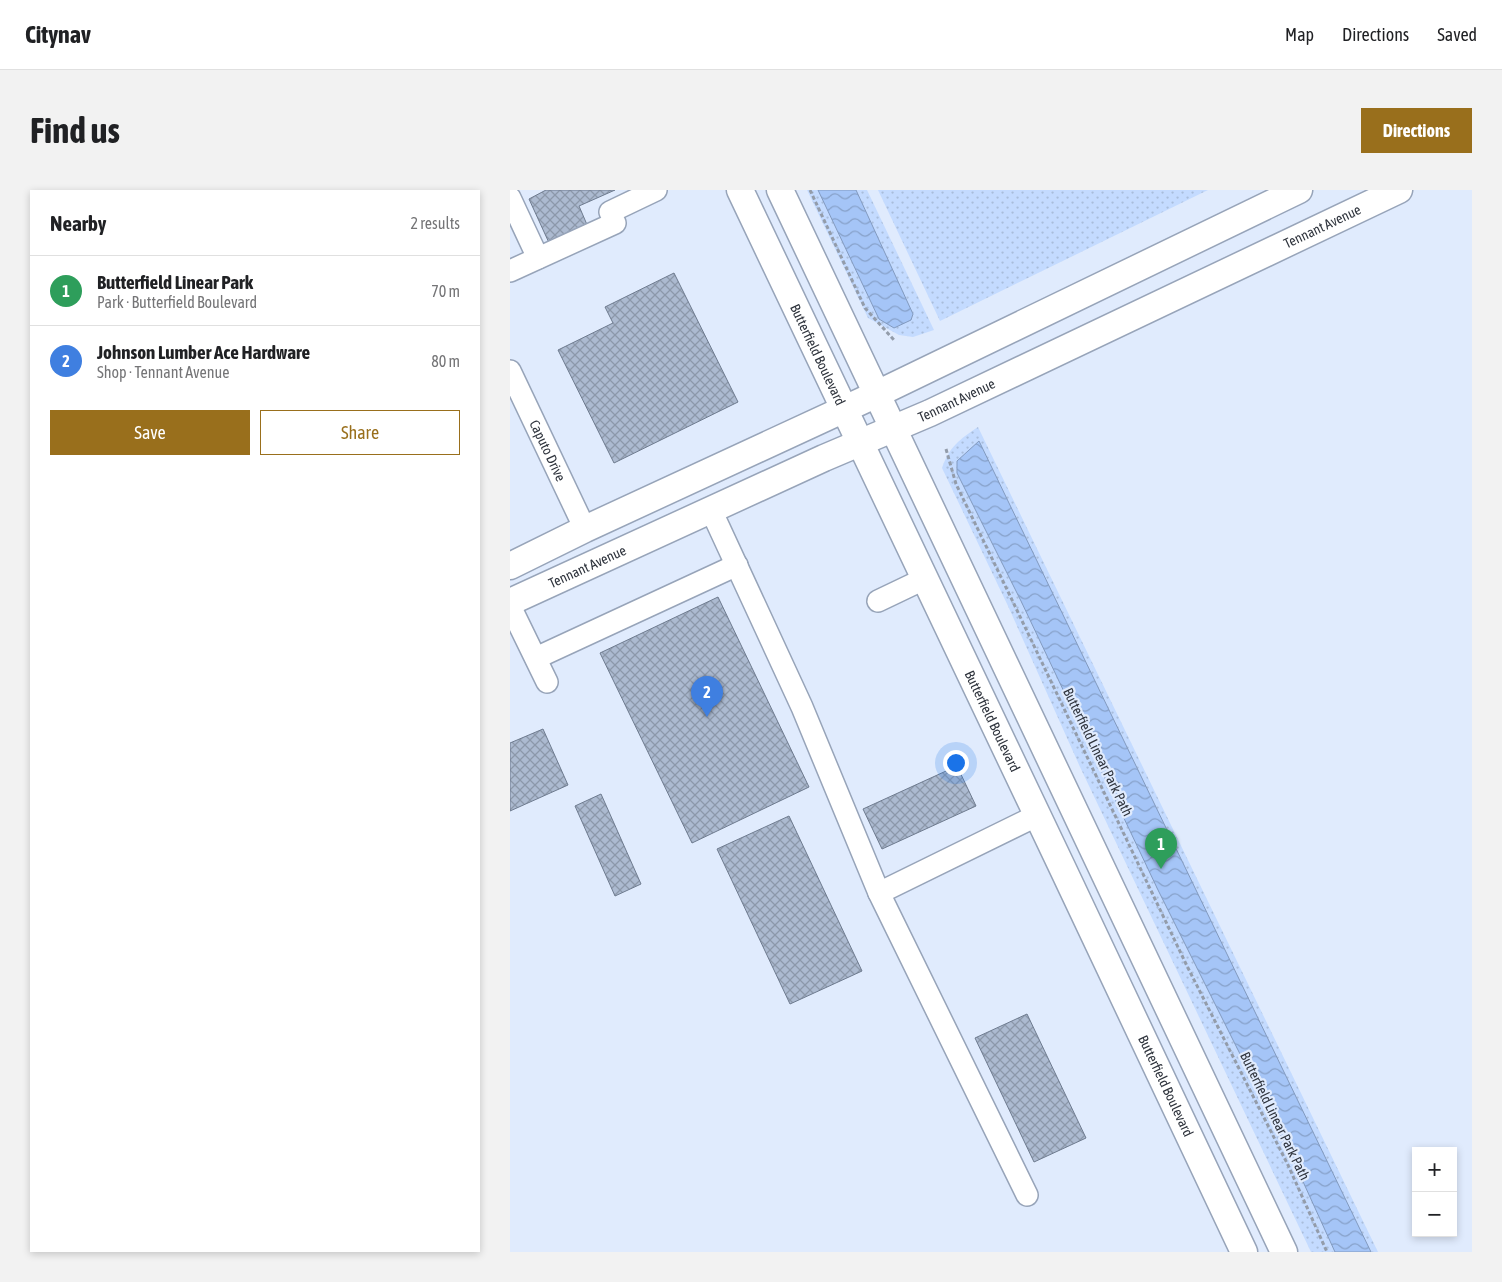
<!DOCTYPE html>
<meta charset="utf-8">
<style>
body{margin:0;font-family:"Asap Condensed",sans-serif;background:#f2f2f2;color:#202124}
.controls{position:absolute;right:15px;bottom:15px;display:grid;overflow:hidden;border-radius:0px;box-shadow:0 2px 8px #0003}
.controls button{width:45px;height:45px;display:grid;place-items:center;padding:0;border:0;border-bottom:1px solid #e0e0e0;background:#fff;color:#202124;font:25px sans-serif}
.you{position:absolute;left:445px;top:572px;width:18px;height:18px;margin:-12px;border:4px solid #fff;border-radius:50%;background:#1a73e8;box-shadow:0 0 0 8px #1a73e833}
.badge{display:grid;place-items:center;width:32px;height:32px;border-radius:50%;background:#996f1c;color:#fff;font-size:16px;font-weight:700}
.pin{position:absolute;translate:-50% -41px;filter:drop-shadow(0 1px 2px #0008)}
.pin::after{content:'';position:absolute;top:26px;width:18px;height:15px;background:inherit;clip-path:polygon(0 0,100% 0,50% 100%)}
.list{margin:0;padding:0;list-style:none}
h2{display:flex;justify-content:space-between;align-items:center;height:65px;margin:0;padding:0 20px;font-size:21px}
h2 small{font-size:16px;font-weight:400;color:#757577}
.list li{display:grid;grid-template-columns:32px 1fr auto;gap:15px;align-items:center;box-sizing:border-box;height:70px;padding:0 20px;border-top:1px solid #e0e0e0}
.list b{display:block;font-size:19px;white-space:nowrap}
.list p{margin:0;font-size:16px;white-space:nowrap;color:#757577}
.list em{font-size:16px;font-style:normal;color:#757577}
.actions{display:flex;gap:10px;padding:15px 20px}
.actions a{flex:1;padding:11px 0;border:1px solid #996f1c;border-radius:0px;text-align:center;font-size:18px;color:#996f1c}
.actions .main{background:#996f1c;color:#fff}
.map{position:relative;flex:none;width:962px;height:1062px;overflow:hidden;border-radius:0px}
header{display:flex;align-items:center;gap:30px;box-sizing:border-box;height:70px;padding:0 25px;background:#fff;border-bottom:1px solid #e0e0e0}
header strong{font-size:24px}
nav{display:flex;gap:28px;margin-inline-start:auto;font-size:18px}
.intro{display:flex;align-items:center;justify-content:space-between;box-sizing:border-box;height:120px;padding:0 30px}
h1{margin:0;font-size:35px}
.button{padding:12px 22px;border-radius:0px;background:#996f1c;color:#fff;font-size:18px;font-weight:700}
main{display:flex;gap:30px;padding:0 30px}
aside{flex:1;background:#fff;border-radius:0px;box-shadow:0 2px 8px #0003}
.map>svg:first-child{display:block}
.grass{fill:url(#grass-dots)}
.water{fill:url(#water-waves);stroke:#829abf}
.building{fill:url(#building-cross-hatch);stroke:#6e7b8f}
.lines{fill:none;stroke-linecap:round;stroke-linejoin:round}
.minor-casing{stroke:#97a4b9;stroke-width:24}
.major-casing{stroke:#97a4b9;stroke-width:29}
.path{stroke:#939caa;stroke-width:3;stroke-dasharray:4 2.5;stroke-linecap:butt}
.minor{stroke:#fff;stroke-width:21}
.major{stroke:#fff;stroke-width:26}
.labels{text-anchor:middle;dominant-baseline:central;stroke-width:4.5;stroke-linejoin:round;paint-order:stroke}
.street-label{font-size:14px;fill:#2f343d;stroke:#e0ebfd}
</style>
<header>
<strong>Citynav</strong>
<nav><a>Map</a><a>Directions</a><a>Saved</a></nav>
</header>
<div class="intro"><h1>Find us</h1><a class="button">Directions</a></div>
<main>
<aside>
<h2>Nearby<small>2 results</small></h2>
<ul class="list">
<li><span class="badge" style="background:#2e9e5b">1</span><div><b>Butterfield Linear Park</b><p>Park · Butterfield Boulevard</p></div><em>70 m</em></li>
<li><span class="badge" style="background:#3f7fe0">2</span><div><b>Johnson Lumber Ace Hardware</b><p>Shop · Tennant Avenue</p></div><em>80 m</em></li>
</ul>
<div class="actions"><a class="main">Save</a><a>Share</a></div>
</aside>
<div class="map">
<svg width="962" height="1062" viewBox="0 0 962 1062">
<defs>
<pattern id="grass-dots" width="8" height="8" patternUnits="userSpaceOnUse" patternTransform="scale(1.25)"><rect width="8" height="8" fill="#c4dbff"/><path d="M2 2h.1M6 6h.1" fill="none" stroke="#a9bddb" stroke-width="1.8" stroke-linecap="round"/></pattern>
<pattern id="water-waves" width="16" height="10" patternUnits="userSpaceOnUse" patternTransform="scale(1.25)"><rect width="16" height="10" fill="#a5c5f7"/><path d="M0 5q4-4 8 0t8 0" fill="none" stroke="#87a1c9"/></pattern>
<pattern id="building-cross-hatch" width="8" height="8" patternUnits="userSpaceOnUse" patternTransform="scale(1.25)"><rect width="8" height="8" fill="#acbad0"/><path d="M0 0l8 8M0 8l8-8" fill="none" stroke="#8c98aa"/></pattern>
</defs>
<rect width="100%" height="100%" fill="#e0ebfd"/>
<g class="grass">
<polygon points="297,0 357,0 424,140 403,147 389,145 358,128"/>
<polygon points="368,0 698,0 430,131"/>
<path d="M468 237 868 1062H801L570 577 498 416 432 278C440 256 449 250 468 237Z"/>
</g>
<g class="water">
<polygon points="308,0 346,0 403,124 401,130 384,138 369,129"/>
<polygon points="469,251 861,1062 825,1062 785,974 648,700 511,411 447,283 447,271"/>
</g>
<g class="building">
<polygon points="36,0 105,0 69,16 78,37 40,55 19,9"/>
<polygon points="164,83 228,212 104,273 48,160 103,133 95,117"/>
<polygon points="208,407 299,597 182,653 90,463"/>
<polygon points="33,539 58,595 0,621 0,553"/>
<polygon points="447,576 466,616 372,659 353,619"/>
<polygon points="91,604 131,694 105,706 65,616"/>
<polygon points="279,626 352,781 280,814 207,659"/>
<polygon points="517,824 576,948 524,972 465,848"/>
</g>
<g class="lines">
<g class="minor-casing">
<g id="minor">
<polyline points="0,8 28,68"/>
<polyline points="0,81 105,33 100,22 146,0"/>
<path id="s1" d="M0 181 75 339"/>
<polyline points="201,320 292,517 369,703 517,1005"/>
<polyline points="368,411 414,389"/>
<polyline points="0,416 37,492"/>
<polyline points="26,468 227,375"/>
<polyline points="369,703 528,625"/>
</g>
</g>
<g class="major-casing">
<g id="major">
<path id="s2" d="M230 0C397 355 568 707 734 1062"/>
<polyline points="270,0 774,1062"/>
<polyline points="0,376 75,339 367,204 789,0"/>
<path id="s3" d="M0 412 314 268 420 223 889 0"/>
</g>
</g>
<g class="path">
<polyline points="300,0 355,118 384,150"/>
<polyline points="436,259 446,294 504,414 677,776 778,975 817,1062"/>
</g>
<use href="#minor" class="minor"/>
<use href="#major" class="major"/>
</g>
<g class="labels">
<g class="street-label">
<text stroke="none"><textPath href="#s3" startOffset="895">Tennant Avenue</textPath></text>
<text stroke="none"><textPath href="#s2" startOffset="182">Butterfield Boulevard</textPath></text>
<text stroke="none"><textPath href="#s3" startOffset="490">Tennant Avenue</textPath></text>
<text stroke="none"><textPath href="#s1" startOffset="88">Caputo Drive</textPath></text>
<text stroke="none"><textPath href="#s3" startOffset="85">Tennant Avenue</textPath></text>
<text stroke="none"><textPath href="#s2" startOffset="588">Butterfield Boulevard</textPath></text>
<text transform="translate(588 562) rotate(64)">Butterfield Linear Park Path</text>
<text stroke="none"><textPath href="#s2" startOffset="992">Butterfield Boulevard</textPath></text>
<text transform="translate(765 926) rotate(64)">Butterfield Linear Park Path</text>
</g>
</g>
</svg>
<div class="controls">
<button>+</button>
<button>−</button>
</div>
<div class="you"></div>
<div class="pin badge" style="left:651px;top:679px;background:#2e9e5b">1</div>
<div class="pin badge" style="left:197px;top:527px;background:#3f7fe0">2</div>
</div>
</main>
